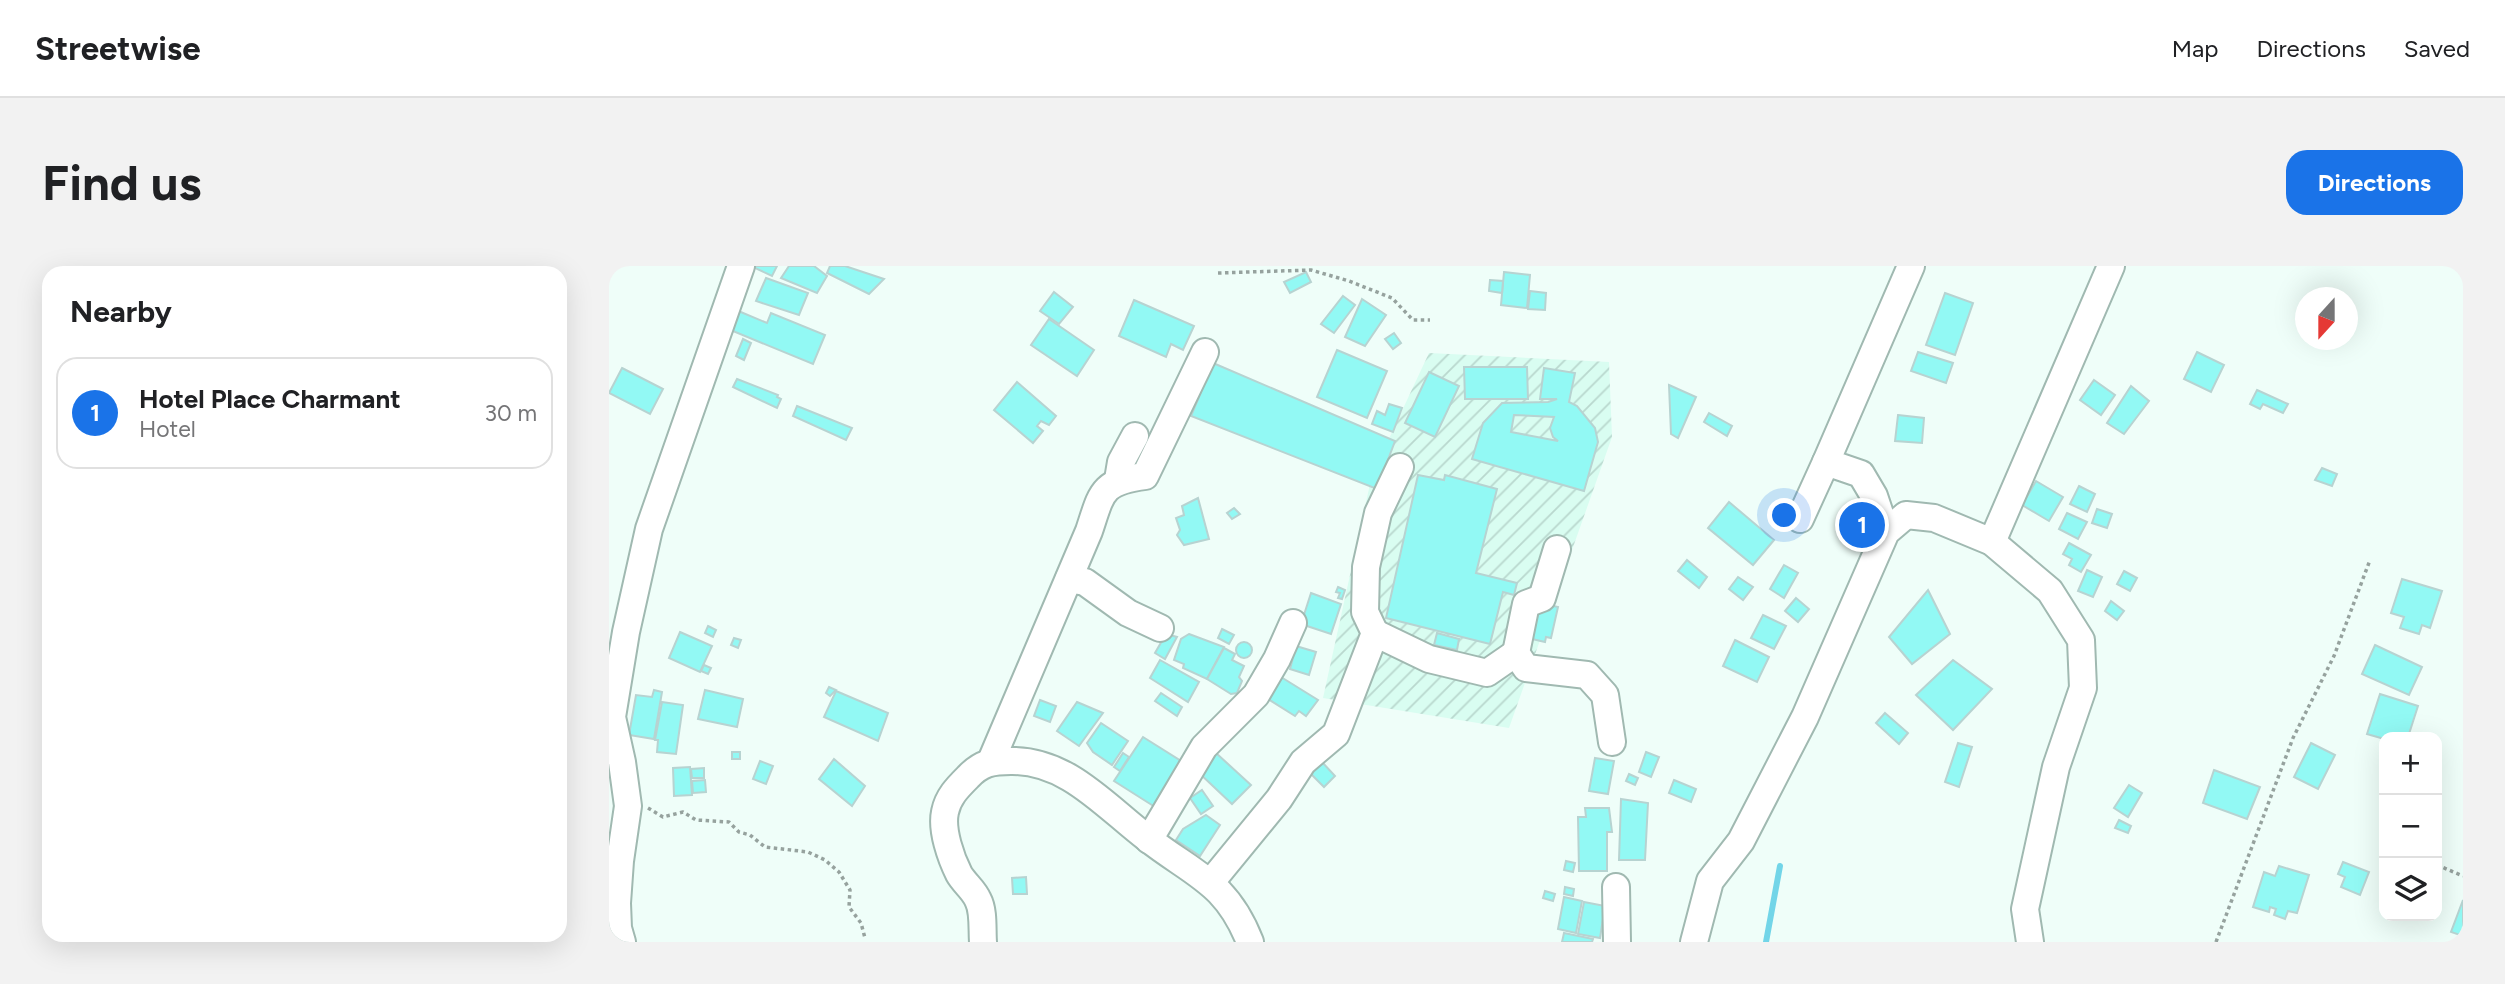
<!DOCTYPE html>
<meta charset="utf-8">
<style>
body{margin:0;font-family:Figtree,sans-serif;background:#f2f2f2;color:#202124}
.controls{position:absolute;right:21px;bottom:21px;display:grid;overflow:hidden;border-radius:14px;box-shadow:0 7px 28px #0002}
.controls button{width:63px;height:63px;display:grid;place-items:center;padding:0;border:0;border-bottom:2px solid #e0e0e0;background:#fff;color:#202124;font:35px sans-serif}
.compass{position:absolute;left:1686px;top:21px;width:63px;height:63px;border-radius:50%;background:#fff;box-shadow:0 7px 28px #0002;rotate:201deg}
.you{position:absolute;left:1176px;top:250px;width:24px;height:24px;margin:-18px;border:5px solid #fff;border-radius:50%;background:#1a73e8;box-shadow:0 0 0 10px #1a73e833}
.badge{display:grid;place-items:center;width:46px;height:46px;border-radius:50%;background:#1a73e8;color:#fff;font-size:23px;font-weight:700}
.pin{position:absolute;translate:-50% -50%;border:4px solid #fff;box-shadow:0 2px 7px #0006}
.list{margin:0;padding:0;list-style:none}
h2{display:flex;justify-content:space-between;align-items:center;height:91px;margin:0;padding:0 28px;font-size:30px}
h2 small{font-size:23px;font-weight:400;color:#757577}
.list li{display:grid;grid-template-columns:46px 1fr auto;gap:21px;align-items:center;box-sizing:border-box;height:112px;margin:0 14px 14px;padding:0 14px;border:2px solid #e0e0e0;border-radius:21px}
.list b{display:block;font-size:26px;white-space:nowrap}
.list p{margin:0;font-size:23px;white-space:nowrap;color:#757577}
.list em{font-size:23px;font-style:normal;color:#757577}
.icon{flex:none;width:38px;height:38px;fill:none;stroke:currentColor;stroke-width:2;stroke-linecap:round;stroke-linejoin:round}
.map{position:relative;flex:none;width:1854px;height:676px;overflow:hidden;border-radius:21px}
header{display:flex;align-items:center;gap:42px;box-sizing:border-box;height:98px;padding:0 35px;background:#fff;border-bottom:2px solid #e0e0e0}
header strong{font-size:33px}
nav{display:flex;gap:38px;margin-inline-start:auto;font-size:24px}
.intro{display:flex;align-items:center;justify-content:space-between;box-sizing:border-box;height:168px;padding:0 42px}
h1{margin:0;font-size:49px}
.button{padding:18px 32px;border-radius:21px;background:#1a73e8;color:#fff;font-size:24px;font-weight:700}
main{display:flex;gap:42px;padding:0 42px}
aside{flex:1;background:#fff;border-radius:21px;box-shadow:0 7px 28px #0002}
.map>svg:first-child{display:block}
.industrial{fill:url(#industrial-furrows)}
.lines{fill:none;stroke-linecap:round;stroke-linejoin:round}
.stream{stroke:#72d5e8;stroke-width:6}
.building{fill:#92f9f4;stroke:#b7d3d1;stroke-width:2;fill-rule:evenodd}
.minor-casing{stroke:#a0b9b1;stroke-width:30}
.path{stroke:#96a29e;stroke-width:3.5;stroke-dasharray:3.5 3.5;stroke-linecap:butt}
.minor{stroke:#fff;stroke-width:26}
</style>
<header>
<strong>Streetwise</strong>
<nav><a>Map</a><a>Directions</a><a>Saved</a></nav>
</header>
<div class="intro"><h1>Find us</h1><a class="button">Directions</a></div>
<main>
<aside>
<h2>Nearby<small></small></h2>
<ul class="list">
<li><span class="badge">1</span><div><b>Hotel Place Charmant</b><p>Hotel</p></div><em>30 m</em></li>
</ul>
</aside>
<div class="map">
<svg width="1854" height="676" viewBox="0 0 1854 676">
<defs>
<pattern id="industrial-furrows" width="10" height="10" patternUnits="userSpaceOnUse" patternTransform="scale(1.75)"><rect width="10" height="10" fill="#d9fdf1"/><path d="M-1 1l2-2M0 10L10 0M9 11l2-2" fill="none" stroke="#b9d8ce"/></pattern>
</defs>
<rect width="100%" height="100%" fill="#effef9"/>
<polygon class="industrial" points="820,87 1000,96 1003,171 900,462 714,432 763,209"/>
<g class="lines">
<polyline class="stream" points="1157,676 1171,600"/>
</g>
<g class="building">
<polygon points="142,0 168,0 163,10"/>
<polygon points="180,0 205,0 218,10 208,27 172,12"/>
<polygon points="221,0 236,0 275,13 260,28 218,7"/>
<polygon points="697,6 702,16 681,27 675,16"/>
<polygon points="895,6 921,9 918,42 892,39"/>
<polygon points="157,12 199,27 190,49 147,35"/>
<polygon points="881,14 894,15 893,27 880,25"/>
<polygon points="921,25 937,27 936,44 919,43"/>
<polygon points="445,26 464,41 450,58 431,45"/>
<polygon points="1336,27 1364,37 1346,89 1317,79"/>
<polygon points="734,30 746,39 725,67 712,58"/>
<polygon points="753,33 777,49 756,80 736,71"/>
<polygon points="525,34 585,60 574,84 562,78 557,91 510,70"/>
<polygon points="127,44 158,57 162,47 216,69 204,98 119,63"/>
<polygon points="440,53 485,84 468,110 422,79"/>
<polygon points="785,67 792,77 784,83 776,73"/>
<polygon points="134,73 142,77 135,94 127,90"/>
<polygon points="728,84 778,105 758,152 708,131"/>
<polygon points="1309,86 1344,97 1337,117 1302,105"/>
<polygon points="1588,86 1615,99 1602,126 1575,113"/>
<polygon points="604,97 786,175 768,223 582,150"/>
<polygon points="855,101 918,101 919,133 856,133"/>
<polygon points="13,102 54,123 41,148 0,127"/>
<path d="M935 102 966 107 960 136 968 140 986 162 989 176 975 225 863 193 874 157 893 137 939 136 948 133H931ZM905 149 945 151 941 162 944 171 949 175 902 166Z"/>
<polygon points="820,106 850,120 826,171 796,157"/>
<polygon points="128,113 169,129 168,131 172,133 168,142 124,121"/>
<polygon points="1485,114 1506,129 1492,149 1471,134"/>
<polygon points="408,116 447,150 440,159 432,155 428,160 434,165 424,177 385,144"/>
<polygon points="1060,119 1087,131 1069,172 1062,168"/>
<polygon points="1522,120 1540,135 1515,168 1498,157"/>
<polygon points="1648,124 1679,138 1674,147 1654,138 1651,143 1641,138"/>
<polygon points="780,138 793,142 784,166 763,158 768,145 776,149"/>
<polygon points="188,140 243,162 237,174 184,150"/>
<polygon points="1100,147 1123,160 1118,170 1095,156"/>
<polygon points="1289,149 1315,152 1313,177 1286,175"/>
<polygon points="1713,202 1728,208 1723,220 1706,214"/>
<polygon points="809,209 835,214 836,209 888,223 867,307 908,317 905,329 894,326 881,378 777,352"/>
<polygon points="1427,215 1454,231 1440,255 1413,239"/>
<polygon points="1470,220 1486,228 1478,246 1461,238"/>
<polygon points="589,232 600,273 575,279 568,269 571,264 567,252 575,249 573,240"/>
<polygon points="1120,236 1165,274 1144,299 1099,262"/>
<polygon points="625,242 631,248 623,253 618,247"/>
<polygon points="1488,243 1503,248 1498,262 1483,257"/>
<polygon points="1458,247 1478,256 1469,273 1450,263"/>
<polygon points="1460,277 1482,289 1472,306 1460,299 1463,293 1454,288"/>
<polygon points="1078,294 1098,311 1090,322 1069,305"/>
<polygon points="1175,299 1189,307 1175,332 1161,323"/>
<polygon points="1478,304 1493,311 1484,331 1469,325"/>
<polygon points="1515,305 1528,312 1521,325 1508,318"/>
<polygon points="1129,311 1144,321 1134,334 1120,323"/>
<polygon points="1793,313 1833,325 1821,362 1813,359 1810,368 1791,362 1795,351 1782,347"/>
<polygon points="729,321 736,324 733,333 729,332 731,327 727,326"/>
<polygon points="1319,324 1341,368 1303,398 1280,371"/>
<polygon points="702,327 732,338 722,368 692,358"/>
<polygon points="1187,332 1200,343 1189,356 1176,345"/>
<polygon points="1502,335 1515,345 1508,354 1496,345"/>
<polygon points="931,337 949,341 942,372 937,371 936,376 923,373"/>
<polygon points="1154,349 1177,360 1165,383 1142,372"/>
<polygon points="99,360 107,364 104,371 96,367"/>
<polygon points="613,363 625,369 620,378 609,372"/>
<polygon points="71,366 103,380 91,406 60,392"/>
<polygon points="828,367 850,373 848,384 825,379"/>
<polygon points="557,368 568,371 556,393 546,387"/>
<polygon points="580,368 615,381 598,413 574,402 575,398 565,394 572,373"/>
<polygon points="125,372 132,374 129,382 122,379"/>
<polygon points="1126,374 1160,391 1148,416 1114,400"/>
<circle cx="635" cy="384" r="8"/>
<polygon points="1766,379 1813,401 1800,429 1753,408"/>
<polygon points="687,380 707,386 700,409 681,403"/>
<polygon points="615,382 626,388 623,394 635,400 630,411 633,415 628,427 622,428 598,413"/>
<polygon points="551,394 590,416 579,436 541,412"/>
<polygon points="1344,394 1383,423 1344,464 1307,429"/>
<polygon points="95,399 102,402 99,408 92,405"/>
<polygon points="672,411 709,434 697,450 690,445 686,450 659,433"/>
<polygon points="220,421 227,424 221,430 217,427"/>
<polygon points="45,424 53,426 45,473 20,469 27,429 43,431"/>
<polygon points="96,424 134,433 128,461 89,453"/>
<polygon points="227,425 279,447 269,475 215,451"/>
<polygon points="552,427 573,441 568,450 546,435"/>
<polygon points="1771,428 1809,440 1799,471 1775,471 1775,473 1758,468"/>
<polygon points="431,434 447,440 441,456 425,450"/>
<polygon points="53,436 74,439 67,488 48,486 49,474 46,474"/>
<polygon points="468,436 494,447 470,480 448,465"/>
<polygon points="1276,447 1299,467 1290,478 1267,457"/>
<polygon points="492,457 519,475 503,499 484,486 478,477"/>
<polygon points="534,471 577,498 546,541 505,515"/>
<polygon points="1349,477 1363,481 1350,521 1336,516"/>
<polygon points="1702,477 1726,489 1709,523 1685,511"/>
<rect x="123" y="486" width="8" height="7"/>
<polygon points="1037,486 1050,491 1042,511 1030,506"/>
<polygon points="514,487 520,491 511,505 505,501"/>
<polygon points="607,487 642,519 623,538 589,506"/>
<polygon points="986,492 1005,495 999,528 980,525"/>
<polygon points="225,493 256,520 243,540 210,513"/>
<polygon points="151,495 164,500 157,518 144,513"/>
<polygon points="713,496 726,510 715,521 701,507"/>
<polygon points="81,501 83,529 65,530 64,502"/>
<polygon points="95,502 95,512 83,512 82,503"/>
<polygon points="1605,504 1651,521 1638,553 1594,537"/>
<polygon points="1020,508 1029,512 1026,519 1017,515"/>
<polygon points="96,514 97,526 84,527 83,515"/>
<polygon points="1065,514 1087,523 1082,536 1060,527"/>
<polygon points="1520,519 1533,527 1519,551 1505,542"/>
<polygon points="593,524 604,540 592,548 581,532"/>
<polygon points="1012,533 1039,537 1036,594 1010,594"/>
<polygon points="976,542 1000,542 1003,566 998,566 998,605 970,605 969,551 977,551"/>
<polygon points="597,549 611,559 591,590 567,574 574,563"/>
<polygon points="1510,554 1522,560 1519,567 1506,562"/>
<polygon points="957,595 966,597 964,606 955,604"/>
<polygon points="1734,596 1760,606 1751,629 1732,621 1736,611 1729,608"/>
<polygon points="1670,600 1700,609 1688,647 1679,645 1676,653 1665,649 1667,643 1661,641 1660,646 1644,641 1655,606 1666,610"/>
<polygon points="417,611 418,628 404,628 403,612"/>
<polygon points="956,621 965,623 964,630 955,628"/>
<polygon points="936,625 946,628 944,635 934,632"/>
<polygon points="955,631 973,635 967,667 949,663"/>
<polygon points="1854,634 1854,670 1842,666"/>
<polygon points="975,636 996,640 991,672 969,668"/>
<polygon points="955,667 984,673 983,676 953,676"/>
</g>
<g class="lines">
<g class="minor-casing">
<g id="minor">
<polyline points="509,214 512,196 526,170"/>
<polyline points="1191,253 1217,196"/>
<polyline points="1277,266 1265,230 1252,208 1217,196 1302,0"/>
<polyline points="1383,276 1502,0"/>
<polyline points="948,283 933,332 917,338 907,387 917,402 978,409 996,429 1003,476"/>
<polyline points="460,313 476,316 519,347 551,362"/>
<polyline points="766,367 820,393 878,407 907,387"/>
<path d="M382 495 480 265C493 226 492 216 536 210L596 86"/>
<polyline points="540,574 595,481 647,429 668,393 684,357"/>
<polyline points="602,616 670,533 694,496 727,468 766,367 756,346 757,301 769,247 791,201"/>
<polyline points="1007,621 1008,676"/>
<polyline points="13,676 9,662 8,637 11,595 19,540 13,496 3,451 17,366 40,263 132,0"/>
<path d="M374 676C373 664 375 645 369 634 365 624 355 617 350 608 342 592 332 564 336 546 339 531 348 522 359 511 372 497 383 495 402 495 458 494 496 540 538 572 585 609 617 615 641 676"/>
<polyline points="1085,676 1101,615 1132,575 1196,451 1277,266 1297,249 1325,252 1383,276 1441,325 1472,374 1474,422 1447,501 1416,643 1421,676"/>
</g>
</g>
<g class="path">
<polyline points="609,7 702,4 740,15 783,32 804,54 821,54"/>
<polyline points="39,542 54,551 74,546 87,554 120,556 130,566 141,569 156,581 199,586 216,594 230,606 241,624 240,641 252,657 256,672"/>
<polyline points="1828,599 1854,610"/>
<polyline points="1607,676 1684,472 1725,390 1761,294"/>
</g>
<use href="#minor" class="minor"/>
</g>
</svg>
<div class="controls">
<button>+</button>
<button>−</button>
<button><svg class="icon" aria-label="layers" viewBox="0 0 24 24"><path d="M12 4l9 5-9 5-9-5zM3 14l9 5 9-5"/></svg></button>
</div>
<svg class="compass" viewBox="-18 -18 36 36"><path d="M0-13l5 13h-10z" fill="#e53935"/><path d="M0 13l5-13h-10z" fill="#757577"/></svg>
<div class="you"></div>
<div class="pin badge" style="left:1253px;top:259px">1</div>
</div>
</main>
